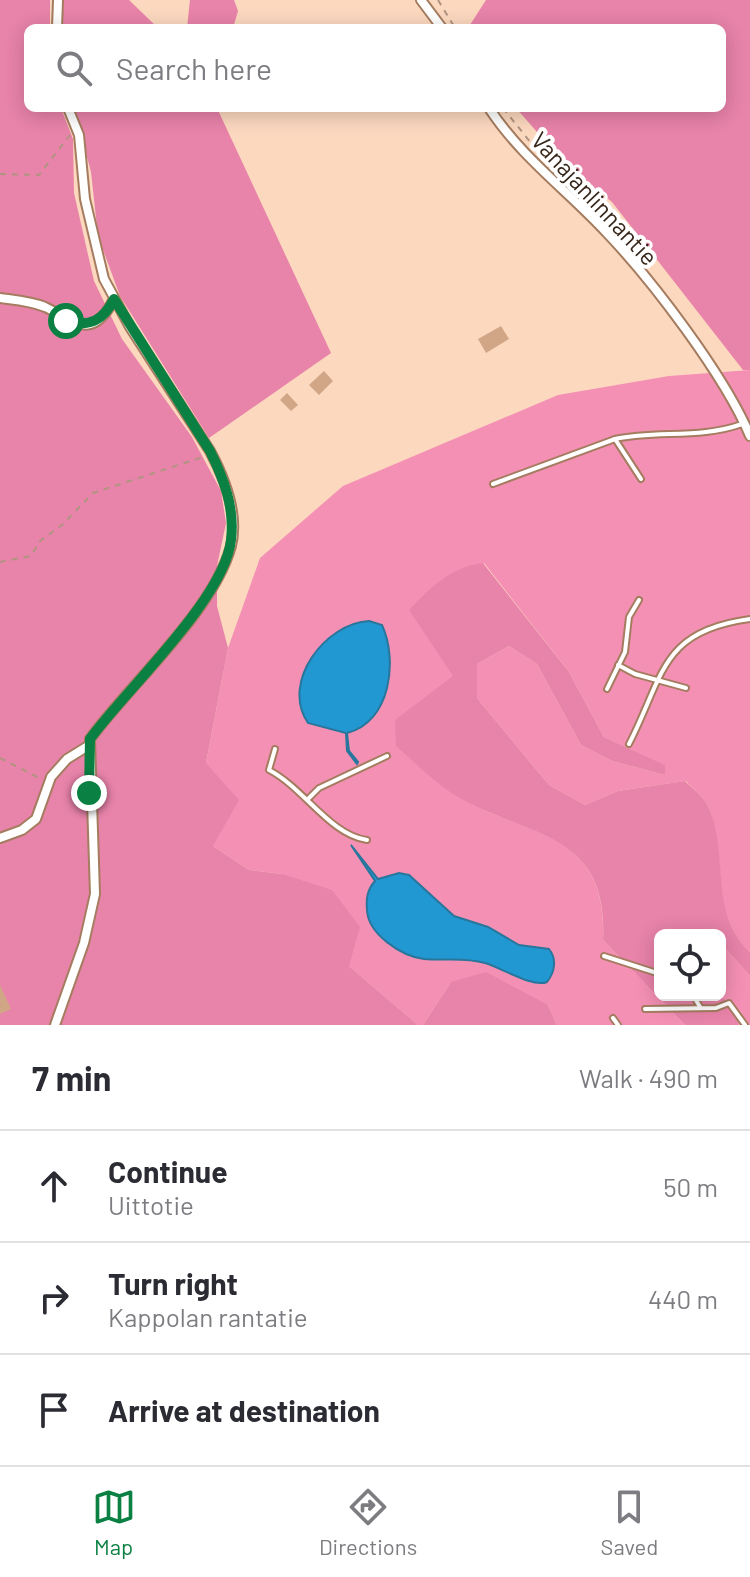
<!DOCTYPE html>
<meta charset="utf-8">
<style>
body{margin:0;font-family:Barlow,sans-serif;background:#f2f2f3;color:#2b2b33}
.controls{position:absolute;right:24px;bottom:24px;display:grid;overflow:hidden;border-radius:12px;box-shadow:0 4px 20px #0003}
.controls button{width:72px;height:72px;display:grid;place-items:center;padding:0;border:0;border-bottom:2px solid #e1e1e2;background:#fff;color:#2b2b33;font:40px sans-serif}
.stop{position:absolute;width:24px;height:24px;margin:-18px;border:6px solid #0b8043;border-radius:50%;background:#fff}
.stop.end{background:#0b8043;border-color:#fff;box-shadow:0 2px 8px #0008}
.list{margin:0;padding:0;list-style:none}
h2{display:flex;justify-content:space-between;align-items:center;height:104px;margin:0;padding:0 32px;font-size:34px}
h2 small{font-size:26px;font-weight:400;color:#7c7c81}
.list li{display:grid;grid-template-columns:52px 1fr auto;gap:24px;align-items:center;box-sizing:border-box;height:112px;padding:0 32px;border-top:2px solid #e1e1e2}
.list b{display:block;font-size:30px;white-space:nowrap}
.list p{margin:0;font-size:26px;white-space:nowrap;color:#7c7c81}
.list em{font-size:26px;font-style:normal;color:#7c7c81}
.icon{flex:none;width:44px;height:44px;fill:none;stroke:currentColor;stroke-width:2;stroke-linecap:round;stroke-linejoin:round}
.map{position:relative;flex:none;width:750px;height:1025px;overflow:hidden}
.search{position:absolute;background:#fff;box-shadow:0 4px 20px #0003;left:24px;right:24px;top:24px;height:88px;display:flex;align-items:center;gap:20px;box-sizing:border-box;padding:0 28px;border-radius:12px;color:#7c7c81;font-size:30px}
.sheet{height:440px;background:#fff}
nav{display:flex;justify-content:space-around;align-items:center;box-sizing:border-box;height:112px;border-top:2px solid #e1e1e2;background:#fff;font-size:22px;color:#7c7c81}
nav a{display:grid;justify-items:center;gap:4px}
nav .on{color:#0b8043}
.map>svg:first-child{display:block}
.green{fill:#f590b5}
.forest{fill:#e883a9}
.water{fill:#2298d2;stroke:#28769b;stroke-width:2}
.building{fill:#d0a687}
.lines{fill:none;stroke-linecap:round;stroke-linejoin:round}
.service-casing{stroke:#a57c5f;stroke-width:8}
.minor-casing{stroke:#a57c5f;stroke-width:12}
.path{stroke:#b09480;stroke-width:2;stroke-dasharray:6 6;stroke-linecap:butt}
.service{stroke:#fff;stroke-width:4}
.minor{stroke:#fff;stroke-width:8}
.route{stroke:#0b8043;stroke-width:10}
.labels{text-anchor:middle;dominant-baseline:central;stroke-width:8;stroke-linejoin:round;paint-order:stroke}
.street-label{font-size:24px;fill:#37261a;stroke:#fff}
</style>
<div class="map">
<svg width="750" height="1025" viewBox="0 0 750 1025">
<rect width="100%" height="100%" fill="#fcd8bf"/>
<g class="green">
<path d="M750 370V952C707 911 730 852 707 804 702 795 692 788 686 781L618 791 585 805 549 785 477 698V664L509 646 537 664 581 745 612 761 665 775 664 765 604 737 569 672 484 563 454 676 414 762C426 772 439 785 453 793 523 839 608 826 603 940L685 1025H557L548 1005 451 982 423 1025H418L349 966 282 874 249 870 213 846 206 763 228 648 260 558 343 486 558 395 669 376Z"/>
<polygon points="720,948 726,949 750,976 750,1025 738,1025 743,1014 720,995"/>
</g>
<g class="forest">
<polygon points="0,0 50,0 50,28 28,28 28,108 61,108 73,139 74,193 94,281 122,339 192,437 221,491 226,523 217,566 217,606 228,648 206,763 239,800 213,846 249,870 282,874 332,890 360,927 349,966 418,1025 0,1025"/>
<polygon points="62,0 129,0 158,28 61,28"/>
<polygon points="190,0 234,0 238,11 233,28 187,28"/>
<polygon points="486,0 750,0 750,370 743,370 612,202 565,164 516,108 722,108 722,28 468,28"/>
<polygon points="74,108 217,108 331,353 209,438 120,296 98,236 91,172"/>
<path d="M483 563 569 672 604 737 665 765V775L612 761 581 745 537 664 509 646 477 664V698L549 785 585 805 618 791 685 781C692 788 702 795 707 804 731 851 707 911 750 952V976L726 949 720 948V935H660V995H720L743 1014 738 1025H685L603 940C609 828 524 838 453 794 433 781 414 762 396 746L395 720 453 676 409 610C431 587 451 567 483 563Z"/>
<polygon points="486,972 548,1005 557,1025 423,1025 451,982"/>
</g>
<g class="water">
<path d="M369 621 382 625C398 660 391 722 347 733L349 751 358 762 357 764 347 751 346 733 308 723C280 682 326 623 369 621Z"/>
<path d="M351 845 378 879 399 873 409 875 454 916 488 927 519 945 549 949C557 959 555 972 547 982 533 988 502 968 485 963 464 957 445 961 424 959 401 956 368 934 367 910 366 899 367 890 375 881Z"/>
</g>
<g class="building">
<polygon points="501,326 509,339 486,353 478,339"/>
<polygon points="324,371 333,381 319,395 309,385"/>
<polygon points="287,393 298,405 291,411 280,400"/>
<polygon points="0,985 11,1009 0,1014"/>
</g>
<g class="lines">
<g class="service-casing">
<g id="service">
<path d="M641 479 615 439C657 430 700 439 742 424"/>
<polyline points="493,484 615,439"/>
<polyline points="618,665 635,674 686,688"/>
<polyline points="607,689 625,652 629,617 639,600"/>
<path d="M629 744C664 676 660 631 750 619"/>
<path d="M275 749 269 770C304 788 330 835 367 840"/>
<polyline points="309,798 319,788 387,756"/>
<polyline points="604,956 660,974"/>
<polyline points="693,995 700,1007"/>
<polyline points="645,1009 716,1008 729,1003 745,1025"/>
<polyline points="613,1018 618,1025"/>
</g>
</g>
<g class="minor-casing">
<g id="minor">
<polyline points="421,0 442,28"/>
<polyline points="57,28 58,0"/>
<path d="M489 108C521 157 567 190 606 232 652 280 725 376 750 436"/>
<path d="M0 298C15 300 31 301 45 307 75 321 92 342 114 299"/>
<polyline points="0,838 22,830 36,819 51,777 67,759 88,746"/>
<path d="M55 1025 84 943 95 894 90 739C130 684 213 612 231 546 239 514 225 479 210 451L130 327 104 279 85 199 79 135 68 108"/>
</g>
</g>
<g class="path">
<polyline points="438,0 455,28"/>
<polyline points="503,108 531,143 634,249"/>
<polyline points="0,174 39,175 70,135"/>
<polyline points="0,562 31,556 40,541 62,525 93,493 203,457"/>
<polyline points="0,758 41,779"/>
</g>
<use href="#service" class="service"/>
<use href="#minor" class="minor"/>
</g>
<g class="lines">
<path class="route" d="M66 321C90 327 103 321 114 299L210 451C224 479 235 508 231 540 225 598 125 691 90 739L89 793"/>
</g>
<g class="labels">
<g class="street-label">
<text transform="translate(595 198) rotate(47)">Vanajanlinnantie</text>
</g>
</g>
</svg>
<div class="controls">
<button><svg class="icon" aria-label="locate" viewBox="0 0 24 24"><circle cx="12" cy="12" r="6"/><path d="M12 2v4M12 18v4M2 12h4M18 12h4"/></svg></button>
</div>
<div class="stop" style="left:66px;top:321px"></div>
<div class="stop end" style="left:89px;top:793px"></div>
<div class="search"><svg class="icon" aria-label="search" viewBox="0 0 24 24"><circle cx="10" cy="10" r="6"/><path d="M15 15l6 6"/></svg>Search here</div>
</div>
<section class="sheet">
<h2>7 min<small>Walk · 490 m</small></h2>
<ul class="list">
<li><svg class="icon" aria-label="ahead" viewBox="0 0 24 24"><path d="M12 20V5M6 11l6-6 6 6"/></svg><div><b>Continue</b><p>Uittotie</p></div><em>50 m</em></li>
<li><svg class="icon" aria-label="right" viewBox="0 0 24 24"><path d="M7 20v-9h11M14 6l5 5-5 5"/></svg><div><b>Turn right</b><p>Kappolan rantatie</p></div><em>440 m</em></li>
<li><svg class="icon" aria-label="arrive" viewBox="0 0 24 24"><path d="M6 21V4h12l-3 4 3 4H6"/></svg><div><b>Arrive at destination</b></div></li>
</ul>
</section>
<nav>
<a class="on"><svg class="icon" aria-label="map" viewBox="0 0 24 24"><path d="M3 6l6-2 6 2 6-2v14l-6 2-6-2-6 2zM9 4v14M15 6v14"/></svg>Map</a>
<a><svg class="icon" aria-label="directions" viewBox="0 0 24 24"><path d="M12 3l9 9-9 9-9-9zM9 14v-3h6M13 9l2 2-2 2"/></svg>Directions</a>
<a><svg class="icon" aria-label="saved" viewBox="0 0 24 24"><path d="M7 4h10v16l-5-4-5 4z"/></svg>Saved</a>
</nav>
